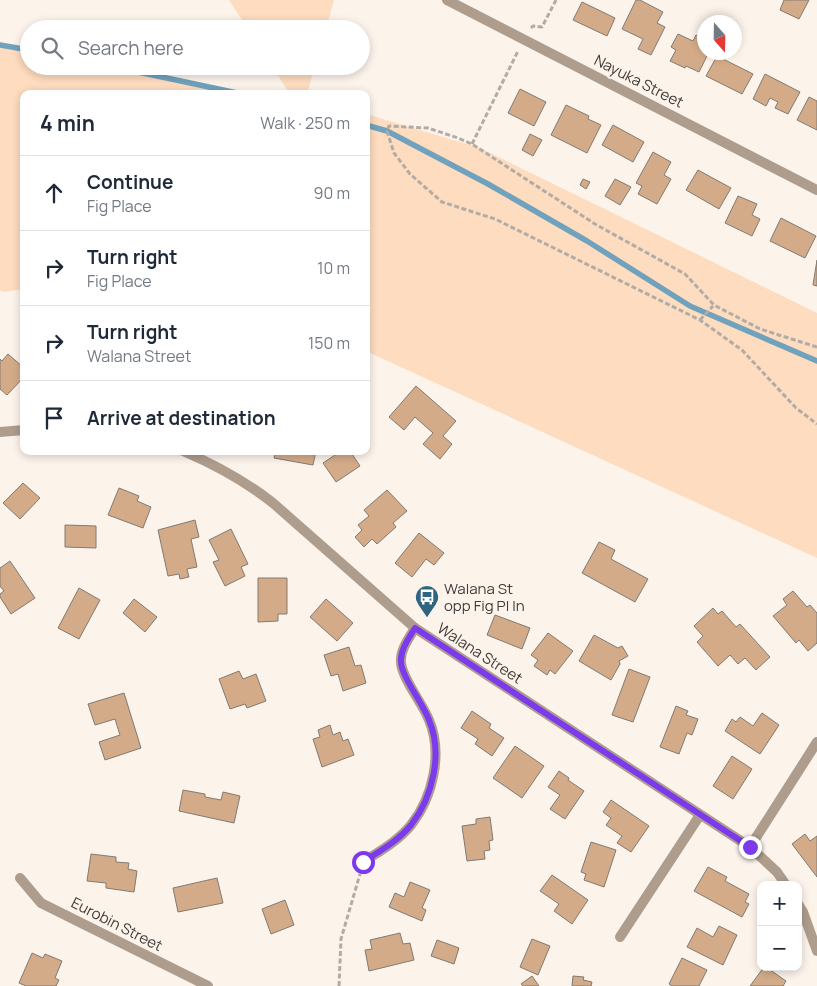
<!DOCTYPE html>
<meta charset="utf-8">
<style>
body{margin:0;font-family:Manrope,sans-serif;background:#f2f2f3;color:#1f2937}
.controls{position:absolute;right:15px;bottom:15px;display:grid;overflow:hidden;border-radius:10px;box-shadow:0 2px 8px #0003}
.controls button{width:45px;height:45px;display:grid;place-items:center;padding:0;border:0;border-bottom:1px solid #e0e1e3;background:#fff;color:#1f2937;font:25px sans-serif}
.compass{position:absolute;left:697px;top:15px;width:45px;height:45px;border-radius:50%;background:#fff;box-shadow:0 2px 8px #0003;rotate:160deg}
.stop{position:absolute;width:15px;height:15px;margin:-11px;border:4px solid #7c3aed;border-radius:50%;background:#fff}
.stop.end{background:#7c3aed;border-color:#fff;box-shadow:0 1px 5px #0008}
.list{margin:0;padding:0;list-style:none}
h2{display:flex;justify-content:space-between;align-items:center;height:65px;margin:0;padding:0 20px;font-size:21px}
h2 small{font-size:16px;font-weight:400;color:#747a83}
.list li{display:grid;grid-template-columns:32px 1fr auto;gap:15px;align-items:center;box-sizing:border-box;height:75px;padding:0 20px;border-top:1px solid #e0e1e3}
.list b{display:block;font-size:19px;white-space:nowrap}
.list p{margin:0;font-size:16px;white-space:nowrap;color:#747a83}
.list em{font-size:16px;font-style:normal;color:#747a83}
.icon{flex:none;width:28px;height:28px;fill:none;stroke:currentColor;stroke-width:2;stroke-linecap:round;stroke-linejoin:round}
.map{position:relative;flex:none;width:817px;height:986px;overflow:hidden}
.search{position:absolute;background:#fff;box-shadow:0 2px 8px #0003;left:20px;top:20px;width:350px;height:55px;display:flex;align-items:center;gap:12px;box-sizing:border-box;padding:0 18px;border-radius:28px;color:#747a83;font-size:19px}
.panel{position:absolute;background:#fff;box-shadow:0 2px 8px #0003;left:20px;top:90px;width:350px;height:365px;border-radius:10px}
.map>svg:first-child{display:block}
.green{fill:#fddcbf}
.lines{fill:none;stroke-linecap:round;stroke-linejoin:round}
.stream{stroke:#70a1bd;stroke-width:5.5}
.building{fill:#d3ab88;stroke:#827a73}
.path{stroke:#b3aca6;stroke-width:3;stroke-dasharray:5 2.5;stroke-linecap:butt}
.street{stroke:#ae9d8d;stroke-width:10}
.route{stroke:#7c3aed;stroke-width:6}
.labels{text-anchor:middle;dominant-baseline:central;stroke-width:4.5;stroke-linejoin:round;paint-order:stroke}
.street-label{font-size:15px;fill:#403c39;stroke:#fcf3eb}
.poi-label{font-size:15px;fill:#403c39;stroke:#fcf3eb;text-anchor:start}
</style>
<div class="map">
<svg width="817" height="986" viewBox="0 0 817 986">
<rect width="100%" height="100%" fill="#fcf3eb"/>
<g class="green">
<polygon points="229,0 334,0 326,29 248,29"/>
<polygon points="0,42 29,48 29,66 115,66 243,94 24,94 24,289 4,292 0,290"/>
<polygon points="272,66 315,66 307,94 285,94 288,91"/>
<polygon points="366,114 480,148 817,313 817,558 366,351"/>
</g>
<g class="lines">
<g class="stream">
<polyline points="0,45 29,50"/>
<polyline points="110,66 242,94"/>
<polyline points="366,125 387,131 488,184 587,241 690,306 817,361"/>
</g>
</g>
<g class="building">
<polygon points="636,0 640,0 663,12 657,23 665,27 651,55 638,49 643,39 622,29"/>
<polygon points="784,0 809,0 799,19 780,10"/>
<polygon points="582,2 615,18 607,36 573,20"/>
<polygon points="678,34 693,41 696,35 704,40 704,52 709,52 699,72 686,66 685,68 670,61 676,50 671,47"/>
<polygon points="717,56 753,74 742,94 706,76"/>
<polygon points="765,74 800,92 788,114 775,108 778,102 770,98 766,106 753,99"/>
<polygon points="520,89 546,102 534,126 508,113"/>
<polygon points="809,97 817,101 817,130 797,120"/>
<polygon points="566,105 589,116 588,119 601,125 587,153 551,135"/>
<polygon points="613,125 644,142 633,162 602,145"/>
<polygon points="530,134 542,140 533,156 522,150"/>
<polygon points="653,152 671,162 664,175 671,179 657,204 638,194 642,186 636,183"/>
<polygon points="698,170 731,188 719,209 686,190"/>
<polygon points="583,179 590,182 586,189 580,185"/>
<polygon points="615,179 631,187 620,205 605,196"/>
<polygon points="738,196 757,204 752,215 760,219 752,236 725,223"/>
<polygon points="781,218 816,236 805,258 770,241"/>
<polygon points="817,260 817,286 813,285"/>
<polygon points="8,354 24,368 24,377 7,395 0,389 0,359 2,361"/>
<polygon points="416,386 456,421 443,436 452,444 440,459 423,444 433,433 415,417 404,430 389,417"/>
<polygon points="276,451 316,451 313,465 274,458"/>
<polygon points="341,451 350,451 360,466 336,482 323,463"/>
<polygon points="23,483 40,498 20,519 3,503"/>
<polygon points="119,488 139,496 137,501 151,507 143,528 108,515"/>
<polygon points="387,490 407,511 393,523 396,527 377,544 372,539 364,547 355,537 362,530 358,525 369,516 364,510"/>
<polygon points="195,520 199,537 191,539 197,567 187,569 189,577 180,579 179,574 168,576 158,530"/>
<polygon points="65,525 96,526 96,548 65,547"/>
<polygon points="231,529 248,564 241,567 245,576 225,586 213,562 219,560 209,540"/>
<polygon points="419,533 444,553 434,565 426,559 412,577 395,563"/>
<polygon points="599,542 615,550 611,559 648,579 635,602 582,573"/>
<polygon points="10,561 35,598 11,614 0,597 0,594 4,591 0,586 0,568"/>
<polygon points="258,578 287,578 287,614 278,614 278,621 258,622"/>
<polygon points="79,588 100,600 79,639 58,628"/>
<polygon points="793,591 807,607 810,605 817,613 817,643 808,651 799,640 796,643 773,616 787,605 783,599"/>
<polygon points="134,599 157,617 145,632 123,613"/>
<polygon points="326,599 353,623 337,641 310,617"/>
<polygon points="713,608 718,614 722,611 736,627 740,624 770,657 756,670 745,658 738,664 730,655 718,666 697,642 703,636 694,626"/>
<polygon points="495,615 530,628 522,649 487,635"/>
<polygon points="548,633 573,651 555,674 550,670 547,675 534,666 538,660 531,655"/>
<polygon points="594,635 618,648 622,646 628,656 619,661 620,664 611,680 579,661"/>
<polygon points="349,647 355,666 361,665 366,683 343,691 338,674 331,676 324,655"/>
<polygon points="629,669 650,677 633,722 612,715"/>
<polygon points="239,671 243,679 256,674 266,701 247,708 245,704 230,709 219,679"/>
<polygon points="124,693 141,748 105,760 99,742 120,735 115,719 95,725 88,704"/>
<polygon points="676,706 688,711 686,715 698,719 692,735 687,733 679,754 660,747"/>
<polygon points="472,711 491,724 489,728 504,738 492,756 475,744 478,739 461,728"/>
<polygon points="762,713 779,725 760,754 725,731 732,719 736,722 740,717 753,726"/>
<polygon points="330,725 333,735 340,732 343,741 348,739 354,755 322,767 313,739 320,737 318,730"/>
<polygon points="515,746 544,766 522,798 493,778"/>
<polygon points="732,756 752,769 733,799 713,786"/>
<polygon points="559,771 569,778 568,780 584,791 565,819 550,809 560,795 548,787"/>
<polygon points="183,790 205,794 205,797 221,800 223,792 240,796 234,823 179,811"/>
<polygon points="611,800 649,826 631,852 617,843 622,836 606,825 611,818 603,812"/>
<polygon points="490,817 493,840 489,841 490,850 484,851 485,859 467,861 462,826 476,824 476,819"/>
<polygon points="805,834 810,841 817,836 817,877 792,844"/>
<polygon points="591,842 616,850 604,887 584,880 586,874 581,872"/>
<polygon points="91,854 116,857 116,862 129,863 128,869 137,871 134,892 106,888 106,883 87,881"/>
<polygon points="708,867 727,877 725,881 749,894 745,902 749,904 742,917 694,891"/>
<polygon points="552,875 588,900 572,924 554,911 559,904 540,891"/>
<polygon points="217,878 223,903 178,912 173,888"/>
<polygon points="410,882 430,890 422,908 426,910 422,921 389,907 395,893 404,897"/>
<polygon points="285,900 294,925 271,934 262,909"/>
<polygon points="719,926 737,935 723,965 687,947 697,928 713,937"/>
<polygon points="400,933 403,944 410,943 414,960 369,971 365,950 372,949 370,940"/>
<polygon points="532,939 550,946 538,975 520,967"/>
<polygon points="437,940 459,948 454,964 431,956"/>
<polygon points="32,953 43,958 45,954 62,961 55,978 59,980 56,986 26,986 19,983"/>
<polygon points="682,958 707,970 699,986 672,986 669,984"/>
<polygon points="764,967 766,967 786,981 783,986 750,986"/>
<polygon points="532,976 539,986 523,986 521,984"/>
<polygon points="573,976 584,977 583,980 592,982 591,986 572,986"/>
</g>
<g class="lines">
<g class="path">
<polyline points="531,28 533,26 542,27 556,0"/>
<polyline points="472,144 518,51"/>
<polyline points="700,320 713,306"/>
<polyline points="817,347 760,329 714,305 685,274 595,224 472,144 458,138 428,128 389,126 387,131 394,153 410,174 442,202 495,219 700,320 742,350 796,408 817,424"/>
<polyline points="339,986 341,939 360,874"/>
</g>
<g class="street">
<polyline points="447,0 817,190"/>
<polyline points="0,432 24,430"/>
<path d="M183 451C216 465 245 481 273 503L415 628 750 847 777 872 786 885"/>
<polyline points="750,847 817,742"/>
<path d="M363 862C380 851 398 841 411 825 433 797 443 753 429 720 423 704 401 677 401 662 400 650 409 638 415 628"/>
<polyline points="20,878 41,903 208,986"/>
<polyline points="798,904 803,912 817,951"/>
<polyline points="620,937 700,815"/>
</g>
</g>
<g class="lines">
<path class="route" d="M363 862C380 851 398 841 411 825 433 797 443 753 429 720 423 703 402 678 401 662 400 650 409 638 415 628L750 847"/>
</g>
<defs>
<g id="bus-pin" transform="scale(1.25)"><path d="M0 17L-7.5 6A9.5 9.5 0 1 1 7.5 6Z" fill="#306581" stroke="#fcf3eb"/><path d="M-5-6H5V4H4V6H2V4H-2V6H-4V4H-5ZM-3.5-4V0h7V-4ZM-3.5 1.2v1.5H-2V1.2ZM2 1.2v1.5H3.5V1.2Z" fill="#fff"/></g>
</defs>
<g fill-rule="evenodd">
<use href="#bus-pin" x="427" y="597"/>
</g>
<g class="labels">
<g class="street-label">
<text transform="translate(639 81) rotate(27)">Nayuka Street</text>
<text transform="translate(480 653) rotate(33)">Walana Street</text>
<text transform="translate(117 924) rotate(27)">Eurobin Street</text>
</g>
<g class="poi-label">
<text x="444" y="588">Walana St<tspan x="444" dy="17">opp Fig Pl In</tspan></text>
</g>
</g>
</svg>
<div class="controls">
<button>+</button>
<button>−</button>
</div>
<svg class="compass" viewBox="-18 -18 36 36"><path d="M0-13l5 13h-10z" fill="#e53935"/><path d="M0 13l5-13h-10z" fill="#747a83"/></svg>
<div class="stop" style="left:363px;top:862px"></div>
<div class="stop end" style="left:750px;top:847px"></div>
<div class="search"><svg class="icon" aria-label="search" viewBox="0 0 24 24"><circle cx="10" cy="10" r="6"/><path d="M15 15l6 6"/></svg>Search here</div>
<section class="panel">
<h2>4 min<small>Walk · 250 m</small></h2>
<ul class="list">
<li><svg class="icon" aria-label="ahead" viewBox="0 0 24 24"><path d="M12 20V5M6 11l6-6 6 6"/></svg><div><b>Continue</b><p>Fig Place</p></div><em>90 m</em></li>
<li><svg class="icon" aria-label="right" viewBox="0 0 24 24"><path d="M7 20v-9h11M14 6l5 5-5 5"/></svg><div><b>Turn right</b><p>Fig Place</p></div><em>10 m</em></li>
<li><svg class="icon" aria-label="right" viewBox="0 0 24 24"><path d="M7 20v-9h11M14 6l5 5-5 5"/></svg><div><b>Turn right</b><p>Walana Street</p></div><em>150 m</em></li>
<li><svg class="icon" aria-label="arrive" viewBox="0 0 24 24"><path d="M6 21V4h12l-3 4 3 4H6"/></svg><div><b>Arrive at destination</b></div></li>
</ul>
</section>
</div>
